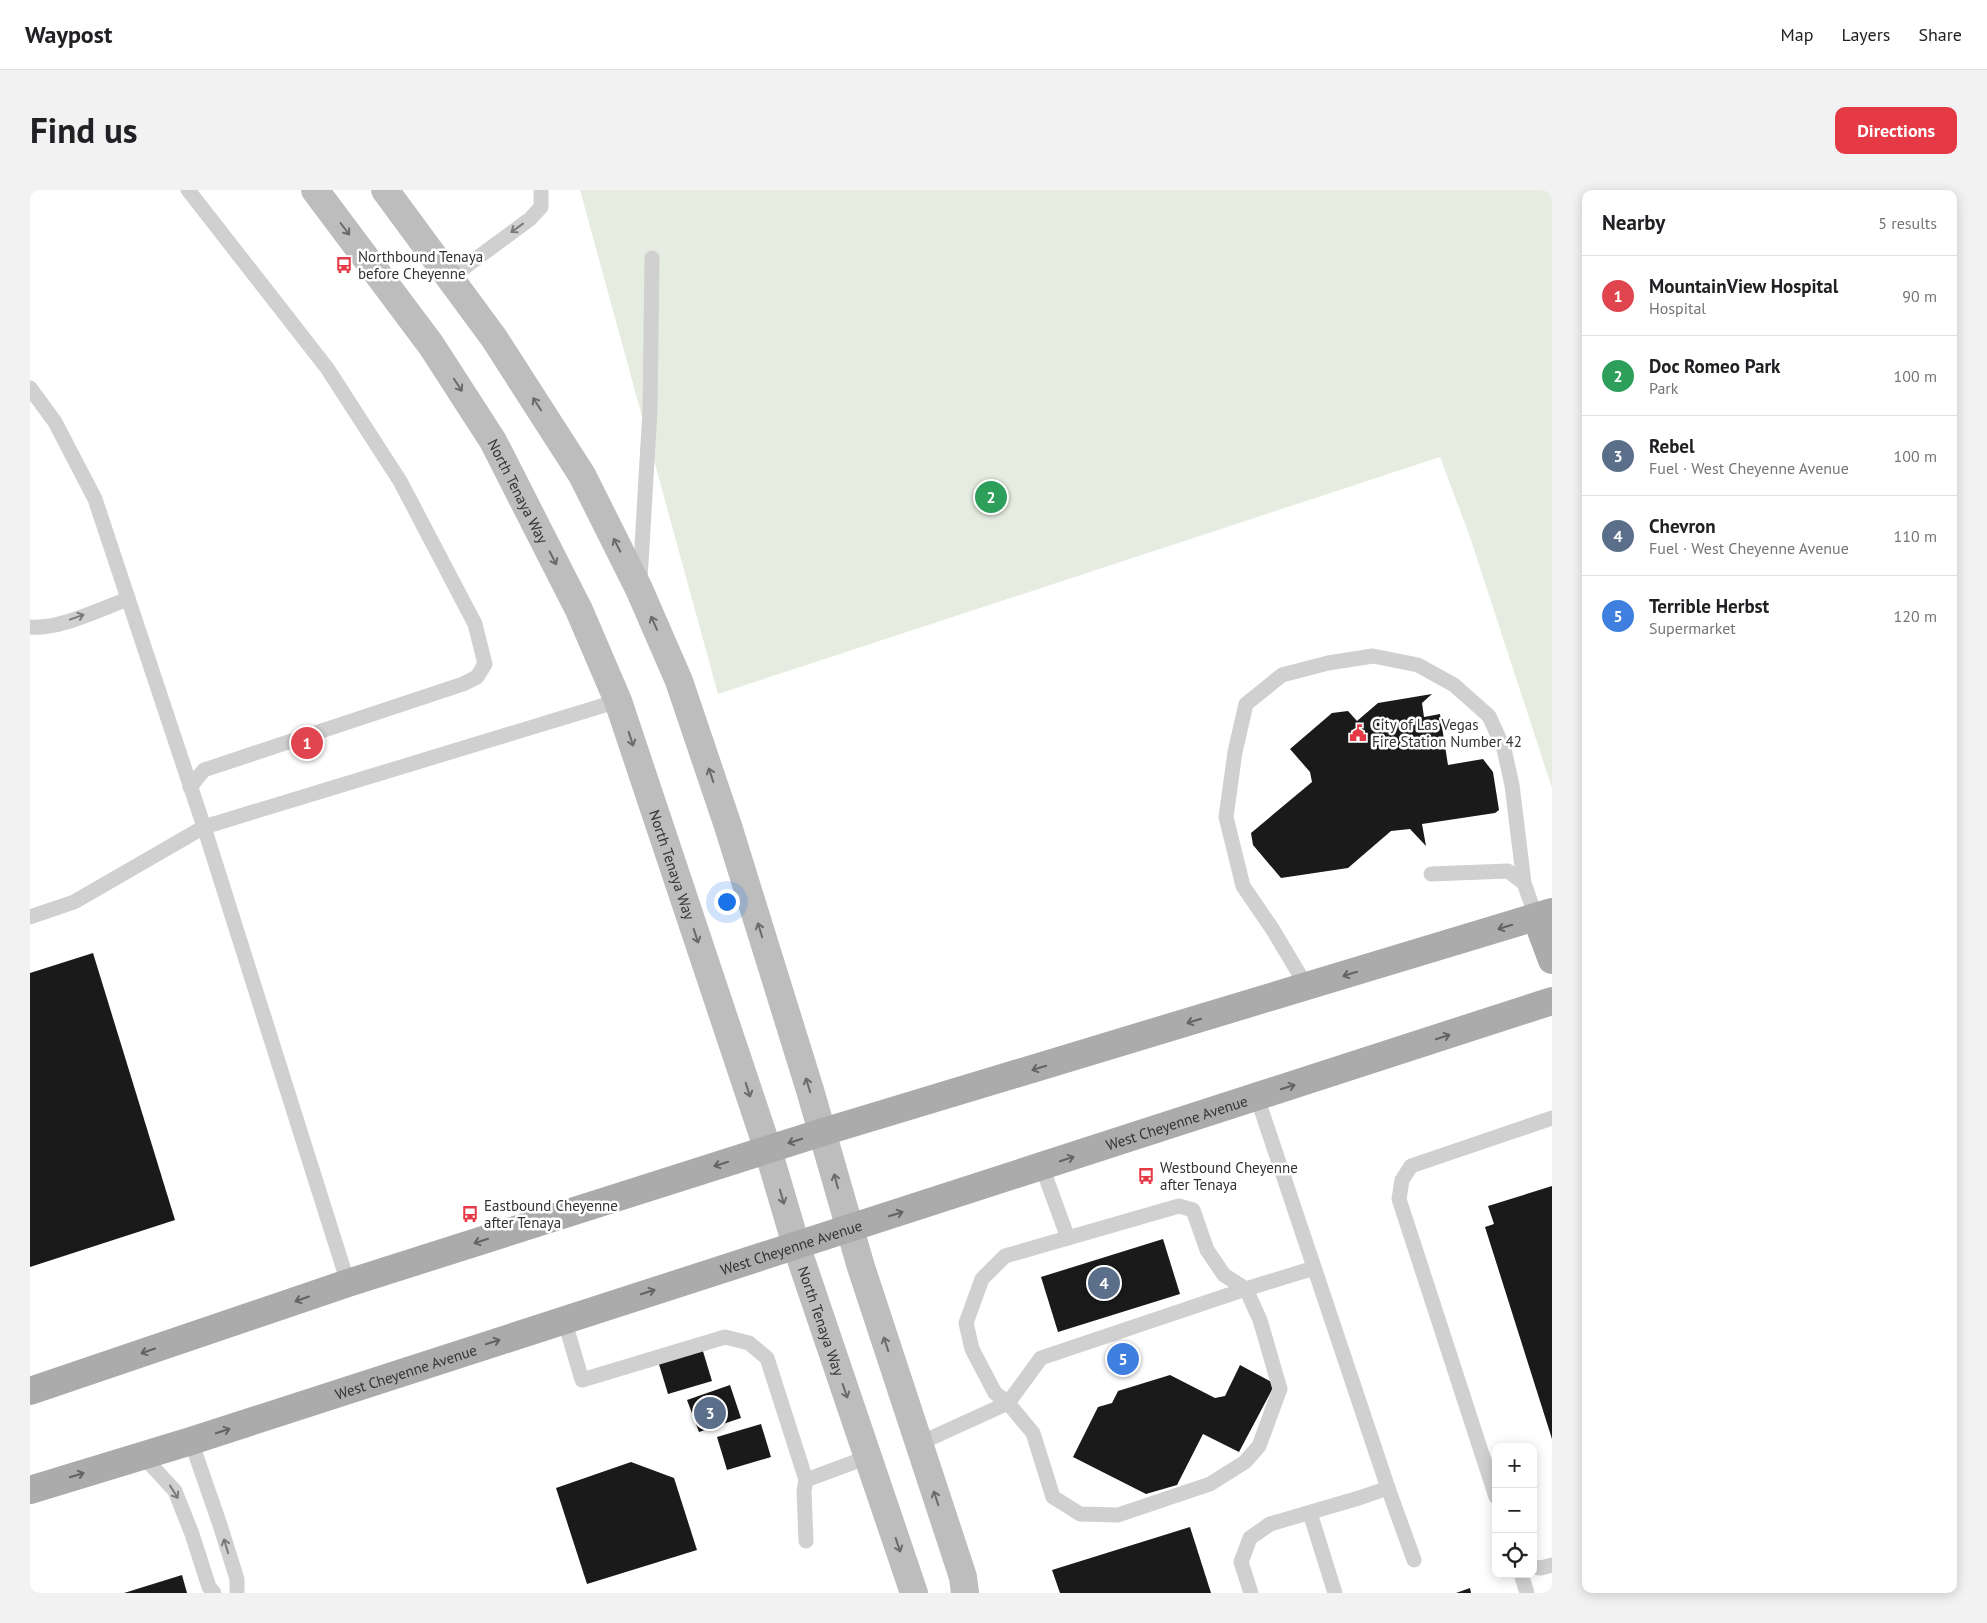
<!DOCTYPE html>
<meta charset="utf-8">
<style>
body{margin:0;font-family:"PT Sans",sans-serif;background:#f2f2f2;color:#202124}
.controls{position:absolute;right:15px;bottom:15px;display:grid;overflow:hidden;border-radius:10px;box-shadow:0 2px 12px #0003}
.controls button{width:45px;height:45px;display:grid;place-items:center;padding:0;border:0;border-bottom:1px solid #e0e0e0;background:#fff;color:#202124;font:25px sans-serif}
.you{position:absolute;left:696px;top:711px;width:18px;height:18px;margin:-12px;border:4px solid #fff;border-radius:50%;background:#1a73e8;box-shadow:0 0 0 8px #1a73e833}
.badge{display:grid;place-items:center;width:32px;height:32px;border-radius:50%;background:#e63946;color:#fff;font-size:16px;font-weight:700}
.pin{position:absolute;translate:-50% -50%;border:2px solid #fff;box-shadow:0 1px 5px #0006}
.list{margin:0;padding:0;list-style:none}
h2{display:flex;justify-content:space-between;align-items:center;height:65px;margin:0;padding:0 20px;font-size:21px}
h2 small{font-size:16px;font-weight:400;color:#757577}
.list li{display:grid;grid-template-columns:32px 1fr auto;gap:15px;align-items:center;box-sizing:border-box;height:80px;padding:0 20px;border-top:1px solid #e0e0e0}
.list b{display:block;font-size:19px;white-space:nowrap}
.list p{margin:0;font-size:16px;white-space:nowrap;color:#757577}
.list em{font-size:16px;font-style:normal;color:#757577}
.icon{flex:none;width:28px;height:28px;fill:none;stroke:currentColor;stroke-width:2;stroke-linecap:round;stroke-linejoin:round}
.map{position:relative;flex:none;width:1522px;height:1403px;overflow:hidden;border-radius:10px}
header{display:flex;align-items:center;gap:30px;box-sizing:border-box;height:70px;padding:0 25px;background:#fff;border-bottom:1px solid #e0e0e0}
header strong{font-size:24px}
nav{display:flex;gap:28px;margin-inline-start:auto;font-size:18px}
.intro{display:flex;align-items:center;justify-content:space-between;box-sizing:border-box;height:120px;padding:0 30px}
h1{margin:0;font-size:35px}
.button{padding:12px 22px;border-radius:10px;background:#e63946;color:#fff;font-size:18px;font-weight:700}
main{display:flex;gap:30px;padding:0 30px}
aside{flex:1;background:#fff;border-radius:10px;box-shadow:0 2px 12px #0003}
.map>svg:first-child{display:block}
.green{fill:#e6ecdf}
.building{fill:#1a1a1a}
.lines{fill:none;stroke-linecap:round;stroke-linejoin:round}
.service{stroke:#d0d0d0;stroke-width:15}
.secondary{stroke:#bdbdbd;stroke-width:28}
.primary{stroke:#ababab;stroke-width:28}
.oneway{stroke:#7a7a7a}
.oneway2{stroke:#6a6a6a}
.oneway3{stroke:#636363}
.labels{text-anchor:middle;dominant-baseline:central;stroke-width:5;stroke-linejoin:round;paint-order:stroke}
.poi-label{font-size:15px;fill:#333;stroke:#fff;text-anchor:start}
.street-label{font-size:15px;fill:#333;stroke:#fff}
</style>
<header>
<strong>Waypost</strong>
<nav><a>Map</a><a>Layers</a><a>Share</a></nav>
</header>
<div class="intro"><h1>Find us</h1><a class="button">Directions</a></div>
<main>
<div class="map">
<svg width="1522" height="1403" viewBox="0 0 1522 1403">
<rect width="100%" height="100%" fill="#fff"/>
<polygon class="green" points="550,0 1522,0 1522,598 1440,347 1410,267 688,504"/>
<g class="building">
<polygon points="1402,504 1392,513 1394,527 1410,524 1418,575 1453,569 1463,582 1469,620 1465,623 1392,634 1396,656 1380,639 1361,641 1318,678 1251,688 1223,655 1221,643 1282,592 1280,582 1260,559 1302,523 1318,521 1327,531 1348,513"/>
<polygon points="63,763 145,1030 0,1077 0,783"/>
<polygon points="1522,996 1522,1249 1455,1037 1464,1034 1458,1016"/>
<polygon points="1133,1049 1150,1104 1028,1142 1011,1087"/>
<polygon points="672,1158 682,1191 638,1204 628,1171"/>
<polygon points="1210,1175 1245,1194 1209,1262 1173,1244 1147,1295 1116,1304 1043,1267 1068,1217 1082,1213 1088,1201 1140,1185 1185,1208 1195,1206"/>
<polygon points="700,1195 711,1228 669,1242 657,1210"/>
<polygon points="731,1234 741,1267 697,1280 687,1247"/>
<polygon points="601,1272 644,1288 667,1360 557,1394 526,1298"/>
<polygon points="1160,1337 1181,1403 1030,1403 1022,1380"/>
<polygon points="152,1385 157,1403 94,1403"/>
<polygon points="1440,1398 1441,1403 1426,1403"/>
</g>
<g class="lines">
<g class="service">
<polyline points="158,0 297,178 370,291 445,434 455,474 447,487 433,494 174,580 160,597"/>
<polyline points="420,88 500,29 511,17 511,0"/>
<polyline points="0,198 25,232 65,309 174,637 318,1093"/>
<polyline points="610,390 620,220 622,68"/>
<path d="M0 437C29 440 70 419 98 409"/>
<polyline points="1401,684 1478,681 1494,693"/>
<polyline points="0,727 44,712 174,637 588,511"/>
<polyline points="1277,797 1243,740 1213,696 1196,627 1205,562 1216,514 1252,485 1298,473 1343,466 1388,475 1424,495 1459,526 1474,559 1482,595 1494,693 1506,727"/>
<polyline points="1227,907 1358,1298 1384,1370"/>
<polyline points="1012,977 1038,1048"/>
<polygon points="1149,1016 1163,1020 1177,1060 1194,1085 1216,1099 1011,1168 978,1213 965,1203 942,1159 936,1133 952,1089 975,1066"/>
<polyline points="534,1129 552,1190 695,1147 719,1153 737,1168 776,1290"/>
<polyline points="161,1251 190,1335 207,1389 207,1403"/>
<polyline points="888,1254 978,1213 1003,1243 1023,1307 1050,1324 1088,1325 1180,1294 1215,1272 1229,1256 1250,1199 1230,1130 1216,1099 1284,1078"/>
<polyline points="112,1265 145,1301 162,1344 179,1397 184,1403"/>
<polyline points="1466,1307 1369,1009 1372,990 1381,976 1522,928"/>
<polyline points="1280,1323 1305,1403"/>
<polyline points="776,1351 774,1301 776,1290 838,1267"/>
<polyline points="1503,1377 1511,1378 1522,1375"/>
<polyline points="1491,1384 1497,1403"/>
<polyline points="1221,1403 1211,1372 1220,1348 1240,1334 1329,1308 1358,1298"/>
</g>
<g class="secondary">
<path id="s1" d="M285 0 401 155 463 251 549 420 588 511 738 960 766 1055 884 1403"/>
<polyline points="355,0 464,148 552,285 609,399 649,491 698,636 780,900 831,1077 933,1387 935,1403"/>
</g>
<g class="primary">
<polyline points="1506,727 1522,770"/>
<polyline points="0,1201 318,1093 793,942 1522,722"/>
<path id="s2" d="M0 1300 161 1251 1522 811"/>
</g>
</g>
<defs><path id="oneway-shaft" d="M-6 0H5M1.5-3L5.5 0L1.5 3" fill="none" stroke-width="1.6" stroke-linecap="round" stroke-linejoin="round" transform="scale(1.25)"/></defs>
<g class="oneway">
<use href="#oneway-shaft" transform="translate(487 38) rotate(144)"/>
<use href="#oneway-shaft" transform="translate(47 427) rotate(-20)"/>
<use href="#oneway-shaft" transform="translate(144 1302) rotate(58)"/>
<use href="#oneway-shaft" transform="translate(196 1356) rotate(-107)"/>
</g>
<g class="oneway2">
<use href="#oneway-shaft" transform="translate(315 39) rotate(53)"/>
<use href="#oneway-shaft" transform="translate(428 195) rotate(57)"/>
<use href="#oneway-shaft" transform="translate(507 214) rotate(-123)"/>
<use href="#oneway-shaft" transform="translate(587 355) rotate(-117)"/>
<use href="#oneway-shaft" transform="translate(523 368) rotate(63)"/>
<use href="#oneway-shaft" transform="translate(624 433) rotate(-114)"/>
<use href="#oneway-shaft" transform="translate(601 549) rotate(72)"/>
<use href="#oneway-shaft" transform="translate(681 585) rotate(-108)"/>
<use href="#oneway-shaft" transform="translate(730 740) rotate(-107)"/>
<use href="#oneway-shaft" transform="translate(666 746) rotate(72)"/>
<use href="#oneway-shaft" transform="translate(778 895) rotate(-107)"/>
<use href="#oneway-shaft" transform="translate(718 900) rotate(72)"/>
<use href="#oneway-shaft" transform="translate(806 991) rotate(-105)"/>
<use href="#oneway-shaft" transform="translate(752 1007) rotate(74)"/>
<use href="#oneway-shaft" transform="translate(856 1154) rotate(-108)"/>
<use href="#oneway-shaft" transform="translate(815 1201) rotate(71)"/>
<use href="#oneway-shaft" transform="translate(906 1308) rotate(-108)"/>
<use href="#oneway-shaft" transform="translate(868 1355) rotate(71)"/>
</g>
<g class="oneway3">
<use href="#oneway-shaft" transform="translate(1475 737) rotate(163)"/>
<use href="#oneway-shaft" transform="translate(1320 784) rotate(163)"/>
<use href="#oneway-shaft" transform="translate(1164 831) rotate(163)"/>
<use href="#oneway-shaft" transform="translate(1413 847) rotate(-18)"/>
<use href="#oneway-shaft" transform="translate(1009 878) rotate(163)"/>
<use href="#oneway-shaft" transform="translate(1258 897) rotate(-18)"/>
<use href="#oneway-shaft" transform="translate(765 951) rotate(162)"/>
<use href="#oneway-shaft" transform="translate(1037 969) rotate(-18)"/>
<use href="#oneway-shaft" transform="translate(691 974) rotate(162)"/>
<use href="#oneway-shaft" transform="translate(866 1024) rotate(-17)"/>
<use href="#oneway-shaft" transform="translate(451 1051) rotate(162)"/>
<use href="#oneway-shaft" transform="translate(618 1102) rotate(-18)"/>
<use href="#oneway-shaft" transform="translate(272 1109) rotate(161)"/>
<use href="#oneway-shaft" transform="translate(463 1152) rotate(-18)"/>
<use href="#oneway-shaft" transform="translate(118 1161) rotate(161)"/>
<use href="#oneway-shaft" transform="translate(193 1241) rotate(-18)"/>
<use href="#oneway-shaft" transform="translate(47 1285) rotate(-17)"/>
</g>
<defs>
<g id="bus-bare" transform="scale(1.35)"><path d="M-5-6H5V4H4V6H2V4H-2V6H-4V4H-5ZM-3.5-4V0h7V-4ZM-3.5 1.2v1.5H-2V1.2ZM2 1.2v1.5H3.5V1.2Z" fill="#e63946" stroke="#fff" stroke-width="2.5" paint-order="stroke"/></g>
<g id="civic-bare" transform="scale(1.35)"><path d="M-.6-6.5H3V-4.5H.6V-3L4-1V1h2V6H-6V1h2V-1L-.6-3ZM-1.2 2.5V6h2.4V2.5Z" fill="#e63946" stroke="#fff" stroke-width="2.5" paint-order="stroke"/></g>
</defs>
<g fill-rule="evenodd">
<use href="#bus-bare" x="314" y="75"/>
<use href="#civic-bare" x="1328" y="543"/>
<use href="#bus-bare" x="1116" y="986"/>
<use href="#bus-bare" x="440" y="1024"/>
</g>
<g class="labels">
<g class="poi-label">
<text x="328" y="66">Northbound Tenaya<tspan x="328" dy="17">before Cheyenne</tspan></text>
<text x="1342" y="534">City of Las Vegas<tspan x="1342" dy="17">Fire Station Number 42</tspan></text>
<text x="1130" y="977">Westbound Cheyenne<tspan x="1130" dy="17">after Tenaya</tspan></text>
<text x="454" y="1015">Eastbound Cheyenne<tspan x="454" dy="17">after Tenaya</tspan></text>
</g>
<g class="street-label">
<text stroke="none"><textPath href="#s1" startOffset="364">North Tenaya Way</textPath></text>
<text stroke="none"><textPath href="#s1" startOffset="769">North Tenaya Way</textPath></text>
<text stroke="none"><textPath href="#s2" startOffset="1204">West Cheyenne Avenue</textPath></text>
<text stroke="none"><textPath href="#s2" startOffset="799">West Cheyenne Avenue</textPath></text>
<text stroke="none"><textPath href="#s1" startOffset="1249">North Tenaya Way</textPath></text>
<text stroke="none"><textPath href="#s2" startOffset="394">West Cheyenne Avenue</textPath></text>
</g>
</g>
</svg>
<div class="controls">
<button>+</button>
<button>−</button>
<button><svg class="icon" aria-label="locate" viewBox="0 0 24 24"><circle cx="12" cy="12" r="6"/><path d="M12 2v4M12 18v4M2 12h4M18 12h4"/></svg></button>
</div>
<div class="you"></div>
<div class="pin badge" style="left:277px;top:553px;background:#e0444e">1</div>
<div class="pin badge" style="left:961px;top:307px;background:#2e9e5b">2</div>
<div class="pin badge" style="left:680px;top:1223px;background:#5c6f8a">3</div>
<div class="pin badge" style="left:1074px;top:1093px;background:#5c6f8a">4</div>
<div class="pin badge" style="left:1093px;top:1169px;background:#3f7fe0">5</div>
</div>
<aside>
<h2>Nearby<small>5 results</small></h2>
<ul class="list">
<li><span class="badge" style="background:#e0444e">1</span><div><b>MountainView Hospital</b><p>Hospital</p></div><em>90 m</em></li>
<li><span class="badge" style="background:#2e9e5b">2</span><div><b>Doc Romeo Park</b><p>Park</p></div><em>100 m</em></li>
<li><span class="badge" style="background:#5c6f8a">3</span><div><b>Rebel</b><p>Fuel · West Cheyenne Avenue</p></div><em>100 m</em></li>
<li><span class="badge" style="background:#5c6f8a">4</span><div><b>Chevron</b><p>Fuel · West Cheyenne Avenue</p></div><em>110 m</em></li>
<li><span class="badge" style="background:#3f7fe0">5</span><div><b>Terrible Herbst</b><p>Supermarket</p></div><em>120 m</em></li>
</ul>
</aside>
</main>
